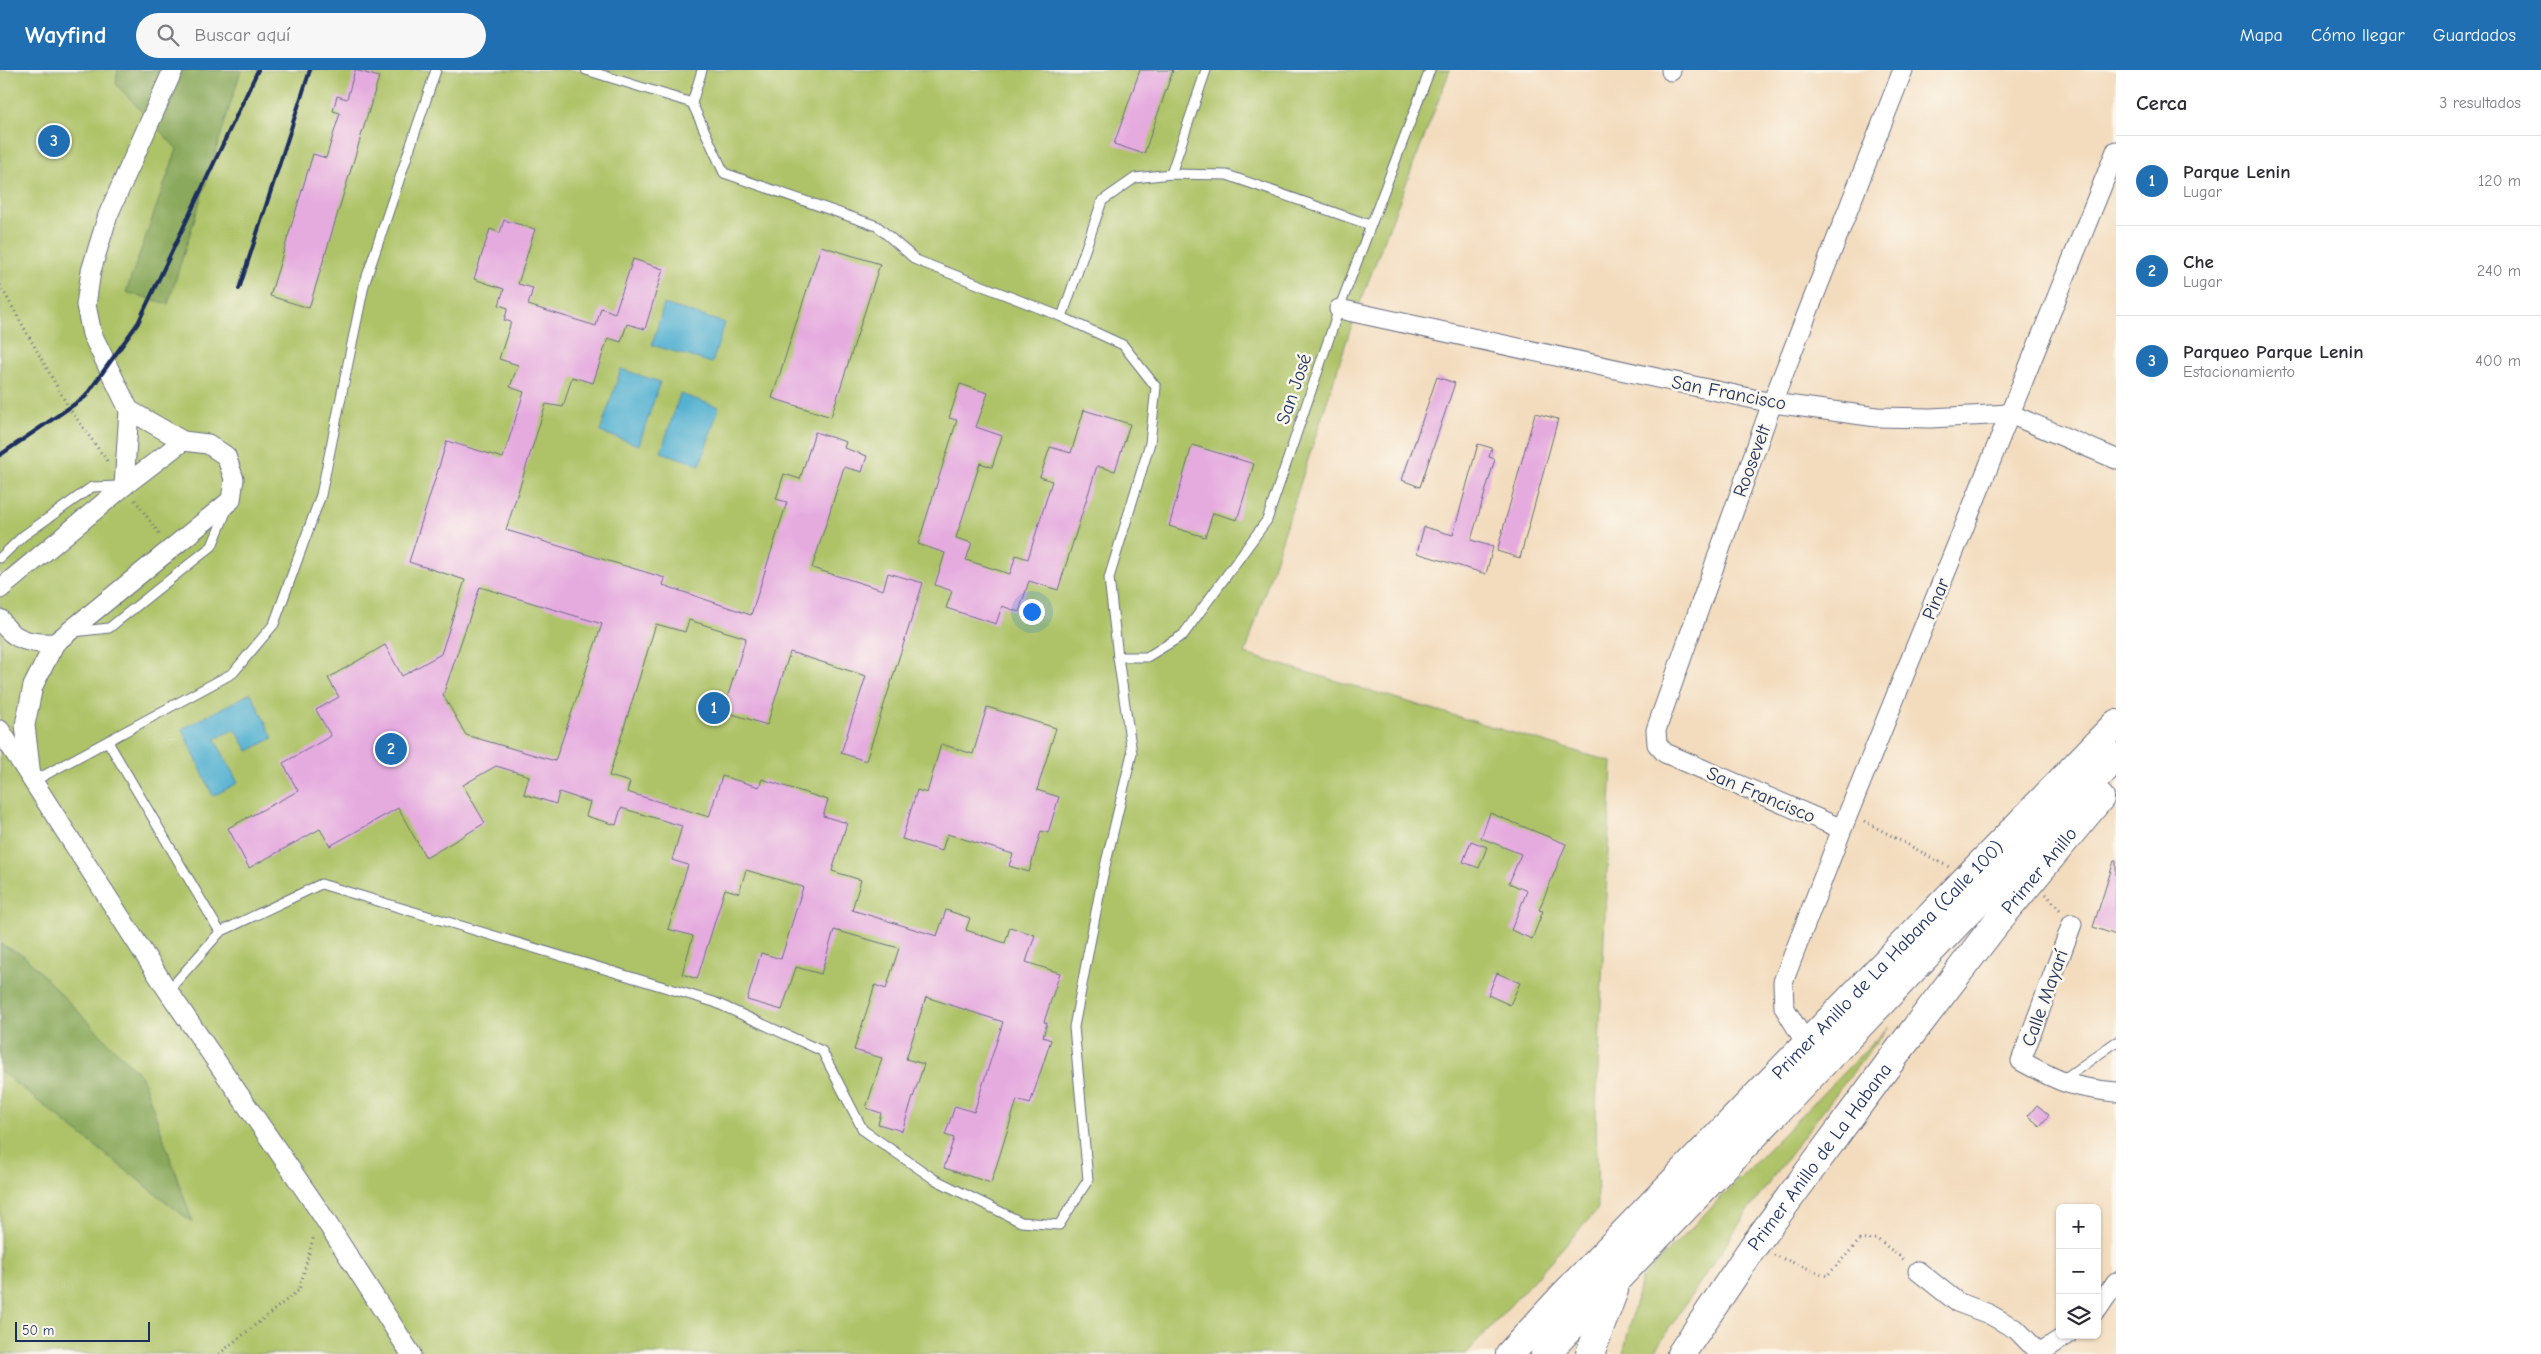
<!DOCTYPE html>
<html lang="es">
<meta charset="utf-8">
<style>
body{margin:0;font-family:"Comic Neue",sans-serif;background:#f7f7f7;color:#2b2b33}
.controls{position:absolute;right:15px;bottom:15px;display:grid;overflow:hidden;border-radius:8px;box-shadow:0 1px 4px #0004}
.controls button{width:45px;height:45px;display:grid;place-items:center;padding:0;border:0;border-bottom:1px solid #e1e1e2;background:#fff;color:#2b2b33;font:25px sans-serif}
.scale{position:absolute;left:15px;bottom:12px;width:135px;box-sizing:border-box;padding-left:5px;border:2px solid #1b2f5e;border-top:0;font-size:14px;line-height:18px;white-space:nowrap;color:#1b2f5e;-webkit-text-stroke:4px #fbf7ec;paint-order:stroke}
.you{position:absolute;left:1031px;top:541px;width:18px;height:18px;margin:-12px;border:4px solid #fff;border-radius:50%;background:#1a73e8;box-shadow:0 0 0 8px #1a73e833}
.badge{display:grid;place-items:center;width:32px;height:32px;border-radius:50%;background:#1f6fb2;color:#fff;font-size:16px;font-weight:700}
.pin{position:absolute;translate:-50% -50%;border:2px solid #fff;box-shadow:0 1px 5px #0006}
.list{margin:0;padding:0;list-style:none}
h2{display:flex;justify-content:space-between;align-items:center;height:65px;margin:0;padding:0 20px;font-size:21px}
h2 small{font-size:16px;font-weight:400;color:#7c7c81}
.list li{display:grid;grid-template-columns:32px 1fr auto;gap:15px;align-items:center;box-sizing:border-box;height:90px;padding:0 20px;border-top:1px solid #e1e1e2}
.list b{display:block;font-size:19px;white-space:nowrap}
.list p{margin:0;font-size:16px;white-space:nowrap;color:#7c7c81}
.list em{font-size:16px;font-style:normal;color:#7c7c81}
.icon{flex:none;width:28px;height:28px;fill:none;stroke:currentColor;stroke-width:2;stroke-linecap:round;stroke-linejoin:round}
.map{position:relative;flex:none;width:2116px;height:1284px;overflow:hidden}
header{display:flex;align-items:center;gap:30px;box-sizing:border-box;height:70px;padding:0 25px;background:#1f6fb2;color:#fff}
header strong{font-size:24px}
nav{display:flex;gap:28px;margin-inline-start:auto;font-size:18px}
.search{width:350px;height:45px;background:#f7f7f7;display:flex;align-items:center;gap:12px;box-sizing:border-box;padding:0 18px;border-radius:28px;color:#7c7c81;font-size:19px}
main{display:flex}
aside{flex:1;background:#fff}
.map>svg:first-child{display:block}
.green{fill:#aec367;stroke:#647962}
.forest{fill:#8aa95c;stroke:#526c5d}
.water{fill:#52b1d1;stroke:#367098}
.building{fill:#e5abdf;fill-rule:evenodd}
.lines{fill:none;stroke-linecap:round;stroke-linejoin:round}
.lane-casing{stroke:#676c80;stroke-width:11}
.street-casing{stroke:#676c80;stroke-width:21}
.highway-casing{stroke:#676c80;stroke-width:30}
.path{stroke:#676c80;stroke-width:3;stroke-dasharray:1 4;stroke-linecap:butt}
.lane{stroke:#fff;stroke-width:9}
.street{stroke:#fff;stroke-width:19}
.highway{stroke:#fff;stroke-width:28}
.rail{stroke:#1b2f5e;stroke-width:4}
.labels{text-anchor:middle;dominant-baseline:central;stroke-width:5;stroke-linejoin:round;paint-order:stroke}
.street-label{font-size:19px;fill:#1b2f5e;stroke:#fbf7ec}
</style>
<header>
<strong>Wayfind</strong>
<div class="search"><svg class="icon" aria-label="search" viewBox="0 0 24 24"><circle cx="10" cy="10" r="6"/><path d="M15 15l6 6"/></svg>Buscar aquí</div>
<nav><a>Mapa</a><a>Cómo llegar</a><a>Guardados</a></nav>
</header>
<main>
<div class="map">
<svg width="2116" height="1284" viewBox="0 0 2116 1284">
<rect width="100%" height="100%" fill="#fbf7ec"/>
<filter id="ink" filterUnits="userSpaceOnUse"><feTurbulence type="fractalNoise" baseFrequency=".02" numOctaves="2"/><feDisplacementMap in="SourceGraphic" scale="10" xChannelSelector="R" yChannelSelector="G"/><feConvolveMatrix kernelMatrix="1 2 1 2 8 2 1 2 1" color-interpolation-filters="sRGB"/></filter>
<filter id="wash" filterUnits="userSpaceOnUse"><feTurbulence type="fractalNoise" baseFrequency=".0096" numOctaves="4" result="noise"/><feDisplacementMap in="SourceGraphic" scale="20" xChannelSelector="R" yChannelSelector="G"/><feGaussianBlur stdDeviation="1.12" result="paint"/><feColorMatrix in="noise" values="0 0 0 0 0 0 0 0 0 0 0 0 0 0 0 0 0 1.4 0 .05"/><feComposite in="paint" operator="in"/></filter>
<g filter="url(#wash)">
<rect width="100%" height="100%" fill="#f3dcbe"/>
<g class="green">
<polygon points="0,0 1450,0 1353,251 1245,584 1612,692 1596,1044 1598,1139 1466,1284 0,1284"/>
<polygon points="1889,956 1817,1048 1746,1144 1652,1284 1623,1284 1641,1209"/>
</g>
<g class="forest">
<polygon points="118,0 241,0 168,234 126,222 177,79 116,14"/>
<polygon points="0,874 23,885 142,1007 193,1153 0,1001"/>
</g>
<g class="water">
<polygon points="664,234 725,253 712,293 652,275"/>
<polygon points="621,299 660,312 639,375 600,362"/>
<polygon points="680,324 719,337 700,395 661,382"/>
<polygon points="251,623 273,668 248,681 235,659 215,669 238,713 213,726 182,659"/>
</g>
<g id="blocks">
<g class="building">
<polygon points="355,0 379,7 309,238 270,226 313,84 326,88 340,43 333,41 337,26 347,29"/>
<polygon points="1140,0 1173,0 1144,84 1114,74"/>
<path d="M504 150 535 159 518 214 533 218 528 235 596 256 601 238 615 243 633 189 663 199 645 259 627 254 621 272 608 268 593 313 572 307 563 337 546 334 506 460 665 508 663 515 751 545 787 432 776 429 784 404 800 409 815 362 846 372 844 378 867 386 862 402 844 397 812 498 883 520 888 503 923 513 866 691 841 683 866 606 790 582 767 655 723 641 746 568 689 550 685 562 656 554 609 706 630 712 627 722 709 747 722 706 759 717 762 709 828 730 823 746 847 753 832 801 861 810 852 840 937 866 946 840 970 848 966 860 1005 873 1010 857 1035 865 1026 892 1060 903 1044 952 1047 953 1043 967 1051 970 1030 1034 1017 1030 991 1113 944 1098 954 1068 945 1065 955 1036 974 1042 1003 952 926 927 906 989 924 994 902 1061 878 1054 881 1043 866 1038 882 988 854 980 875 915 886 919 899 878 834 860 821 904 796 897 782 940 747 930 761 883 781 889 803 817 746 800 739 823 725 819 697 909 682 904 693 866 668 859 688 795 672 790 682 756 621 738 616 755 586 746 590 732 559 722 556 734 524 724 529 706 496 696 463 715 485 753 426 788 398 738 330 776 320 759 249 798 228 758 298 721 283 693 331 666 316 640 339 627 328 608 385 575 402 606 441 584 465 510 409 492 447 371 503 388 524 322 510 317 518 295 499 289 511 252 504 250 508 238 499 235 504 219 474 209 490 159 500 163ZM480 517 602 554 555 691 466 665 443 625Z"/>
<polygon points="821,176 880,194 831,347 772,328"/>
<polygon points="1437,307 1455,313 1420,417 1402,410"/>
<polygon points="960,314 988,323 976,357 1002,366 992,397 980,393 956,468 972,473 966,490 1010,504 1016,485 1028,489 1052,411 1040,407 1050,377 1071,383 1084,340 1130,354 1115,401 1097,396 1058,520 1029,511 1019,542 1002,536 996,554 946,538 952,521 935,515 945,483 918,474 957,350 949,348"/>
<polygon points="1535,343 1558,349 1520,488 1497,481"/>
<polygon points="1478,374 1492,378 1489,387 1495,389 1471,470 1493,477 1486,504 1417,483 1424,457 1453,465"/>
<polygon points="1192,375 1254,394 1237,450 1213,443 1205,467 1169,456"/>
<polygon points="987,637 1056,658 1037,720 1059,727 1048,763 1041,761 1029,802 1009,796 1013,784 947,764 942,781 902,769 917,720 927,723 941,674 973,684"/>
<polygon points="1490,743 1566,774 1539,840 1543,841 1532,869 1511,860 1527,821 1509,813 1521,784 1481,768"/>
<polygon points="1471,771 1487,777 1479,798 1463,792"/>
<polygon points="2114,791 2116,791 2116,865 2093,857"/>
<polygon points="1497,903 1520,913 1510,935 1488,925"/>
<polygon points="2037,1035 2049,1045 2040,1056 2028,1046"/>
</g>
</g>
</g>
<g filter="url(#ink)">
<use href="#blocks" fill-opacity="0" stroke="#676c80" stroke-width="1"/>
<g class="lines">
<g class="lane-casing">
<g id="lane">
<polyline points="692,33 702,0"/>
<polyline points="1171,104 1206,0"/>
<polyline points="1062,247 1102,131 1135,108 1171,104 1227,105 1370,155"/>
<polyline points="0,488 23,466 92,417 119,416"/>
<polyline points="73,562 109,558 212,476 228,437"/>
<polyline points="1118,587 1147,587 1183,565 1267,450 1339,239 1430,0"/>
<polyline points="108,672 220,862"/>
<polyline points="32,712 233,603 274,554 321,425 364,215 436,0"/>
<polyline points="168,921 220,862 321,814 714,932 822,981 863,1060 934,1109 1021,1152 1059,1155 1088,1110 1074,957 1103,805 1132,683 1118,587 1109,508 1150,373 1156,317 1123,275 1062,247 916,190 877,156 724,103 692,33 586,0"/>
<polyline points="2061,1011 2116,972"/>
</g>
</g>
<g class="street-casing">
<g id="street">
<polyline points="1671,1 1671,0"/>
<polyline points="1339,239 1772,333 1877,347 1930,348 2010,344 2116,389"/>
<polyline points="124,416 183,371"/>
<polyline points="0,519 124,416 129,340 92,264 86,235 91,201 108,145 173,0"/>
<path d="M0 549C12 571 32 574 55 573"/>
<polyline points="0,660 168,921 320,1142 411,1284"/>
<polyline points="31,706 25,655 33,616 55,573 231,430 234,409 226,386 208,374 183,371 129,340"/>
<polyline points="1842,759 1665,683 1657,674 1656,660 1772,333 1903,0"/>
<path d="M2072 854 2021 991C2059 1012 2073 1018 2116 1022"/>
<polyline points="1807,975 1784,937 1783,912 1842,759 2116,81"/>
<polyline points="1918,1201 1957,1232 1989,1244 2017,1260 2039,1283"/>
<polyline points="2097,1240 2116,1212"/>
<polyline points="2038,1284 2067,1265"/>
</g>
</g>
<g class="highway-casing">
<g id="highway">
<path id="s1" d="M1510 1284 1564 1225 2116 654"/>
<polyline points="1545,1284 2116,687"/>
<polyline points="1590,1284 1614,1220"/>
<path id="s2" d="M1681 1284 1753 1177 1899 980 2000 848 2100 728"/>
</g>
</g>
<g class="path">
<polyline points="0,215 69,338 107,391"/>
<polyline points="135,430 161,466"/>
<polyline points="1864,751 1949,797"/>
<polyline points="2046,824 2062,842"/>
<polyline points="1774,1185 1827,1206 1860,1170 1877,1169 1906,1191"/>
<polyline points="219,1284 299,1220 314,1165"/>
</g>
<use href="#lane" class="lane"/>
<use href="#street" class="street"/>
<use href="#highway" class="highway"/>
<g class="rail">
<polyline points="239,219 310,0"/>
<polyline points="0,385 85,327 138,253 258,0"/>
</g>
</g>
</g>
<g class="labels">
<g class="street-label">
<text transform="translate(1294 319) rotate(-71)">San José</text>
<text transform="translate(1729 323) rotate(11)">San Francisco</text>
<text transform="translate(1752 391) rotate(-70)">Roosevelt</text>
<text transform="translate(1936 529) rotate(-68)">Pinar</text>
<text transform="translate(1761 725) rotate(23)">San Francisco</text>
<text stroke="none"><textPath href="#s2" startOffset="602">Primer Anillo</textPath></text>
<text stroke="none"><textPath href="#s1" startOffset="546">Primer Anillo de La Habana (Calle 100)</textPath></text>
<text transform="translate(2045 928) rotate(-70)">Calle Mayarí</text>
<text stroke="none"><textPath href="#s2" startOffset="241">Primer Anillo de La Habana</textPath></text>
</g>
</g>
</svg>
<div class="controls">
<button>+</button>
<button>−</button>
<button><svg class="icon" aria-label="layers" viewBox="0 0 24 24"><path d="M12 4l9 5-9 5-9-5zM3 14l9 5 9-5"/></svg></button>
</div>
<div class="scale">50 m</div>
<div class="you"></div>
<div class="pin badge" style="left:714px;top:638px">1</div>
<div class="pin badge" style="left:391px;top:679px">2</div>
<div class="pin badge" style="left:54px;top:71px">3</div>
</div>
<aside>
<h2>Cerca<small>3 resultados</small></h2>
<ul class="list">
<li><span class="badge">1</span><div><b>Parque Lenin</b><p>Lugar</p></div><em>120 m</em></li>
<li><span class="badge">2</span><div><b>Che</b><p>Lugar</p></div><em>240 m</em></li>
<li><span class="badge">3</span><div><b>Parqueo Parque Lenin</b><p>Estacionamiento</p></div><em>400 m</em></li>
</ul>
</aside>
</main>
